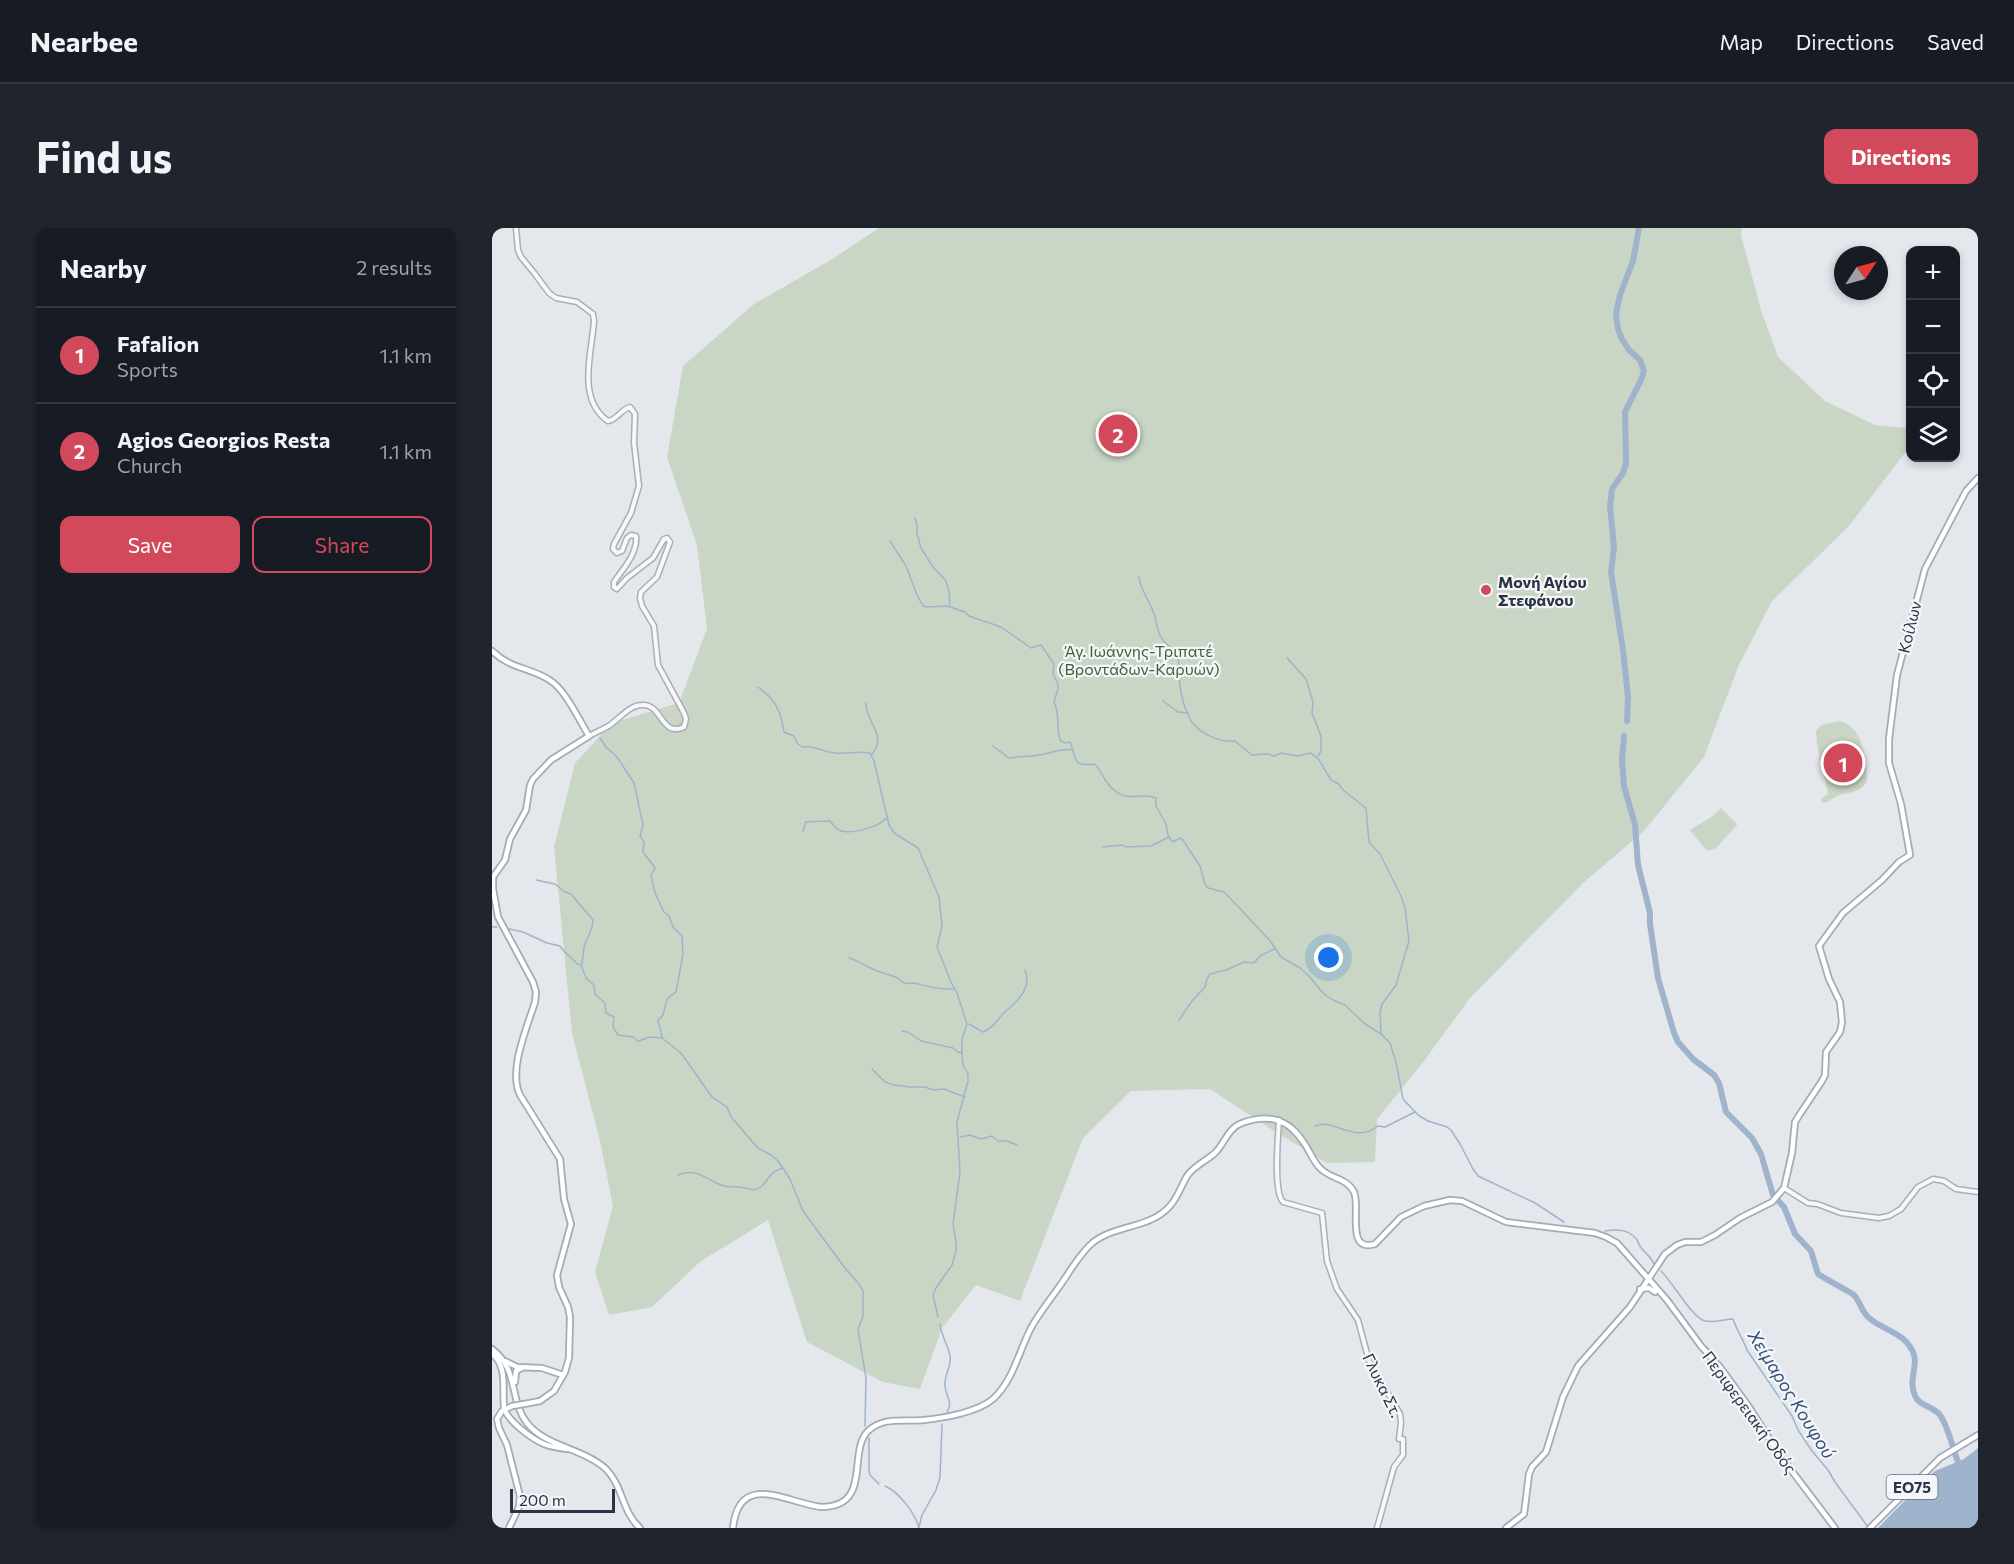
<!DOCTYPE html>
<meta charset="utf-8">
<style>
body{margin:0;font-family:Commissioner,sans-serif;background:#20242c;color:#f1f3f6}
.controls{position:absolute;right:18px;top:18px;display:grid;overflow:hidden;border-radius:12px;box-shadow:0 3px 9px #0003}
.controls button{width:54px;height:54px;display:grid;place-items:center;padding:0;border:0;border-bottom:2px solid #363941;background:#171b24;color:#f1f3f6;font:30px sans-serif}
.compass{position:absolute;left:1342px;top:18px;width:54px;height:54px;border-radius:50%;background:#171b24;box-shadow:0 3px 9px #0003;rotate:54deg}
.scale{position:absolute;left:18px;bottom:15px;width:105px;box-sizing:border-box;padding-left:6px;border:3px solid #2b3445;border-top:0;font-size:16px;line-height:21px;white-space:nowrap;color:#2b3445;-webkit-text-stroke:4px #f4f6f9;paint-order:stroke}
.you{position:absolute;left:837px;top:730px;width:21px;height:21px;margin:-15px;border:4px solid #fff;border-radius:50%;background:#1a73e8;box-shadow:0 0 0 9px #1a73e833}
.badge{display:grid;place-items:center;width:39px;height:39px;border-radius:50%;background:#d1495b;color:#fff;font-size:20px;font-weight:700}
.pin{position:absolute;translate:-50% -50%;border:3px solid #fff;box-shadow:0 2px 6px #0006}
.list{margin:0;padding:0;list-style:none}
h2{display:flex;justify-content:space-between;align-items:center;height:78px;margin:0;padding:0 24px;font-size:26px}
h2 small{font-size:20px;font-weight:400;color:#9ea1a6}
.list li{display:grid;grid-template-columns:39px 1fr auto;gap:18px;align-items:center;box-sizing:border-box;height:96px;padding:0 24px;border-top:2px solid #363941}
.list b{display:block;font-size:22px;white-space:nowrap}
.list p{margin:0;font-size:20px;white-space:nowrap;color:#9ea1a6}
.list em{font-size:20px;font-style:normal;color:#9ea1a6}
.actions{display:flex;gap:12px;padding:18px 24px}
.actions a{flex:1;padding:14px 0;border:2px solid #d1495b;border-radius:12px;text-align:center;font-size:21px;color:#d1495b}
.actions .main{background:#d1495b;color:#fff}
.icon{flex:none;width:33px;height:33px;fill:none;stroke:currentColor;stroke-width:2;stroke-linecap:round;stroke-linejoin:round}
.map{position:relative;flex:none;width:1486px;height:1300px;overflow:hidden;border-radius:12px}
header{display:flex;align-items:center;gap:36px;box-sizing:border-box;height:84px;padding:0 30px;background:#171b24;border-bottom:2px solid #363941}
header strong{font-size:28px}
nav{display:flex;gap:33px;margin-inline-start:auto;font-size:21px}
.intro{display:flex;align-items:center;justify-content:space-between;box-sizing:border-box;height:144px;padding:0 36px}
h1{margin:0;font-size:42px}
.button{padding:15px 27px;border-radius:12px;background:#d1495b;color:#fff;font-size:21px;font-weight:700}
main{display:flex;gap:36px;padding:0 36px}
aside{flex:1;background:#171b24;border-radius:12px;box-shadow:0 3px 9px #0003}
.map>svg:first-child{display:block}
.green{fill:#c9d6c5}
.water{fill:#9fb4cc}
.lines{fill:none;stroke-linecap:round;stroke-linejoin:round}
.stream{stroke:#9fb4cc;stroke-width:1.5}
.river{stroke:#9fb4cc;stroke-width:6}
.minor-casing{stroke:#a9aeb7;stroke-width:7}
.major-casing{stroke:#a3abb8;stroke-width:8}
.minor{stroke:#f7f8fa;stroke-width:4}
.major{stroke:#fff;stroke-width:4.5}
.major-bridge-casing{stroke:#a3abb8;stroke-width:8;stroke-linecap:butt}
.major-bridge{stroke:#fff;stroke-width:4.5}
.poi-dot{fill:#d1495b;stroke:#f4f6f9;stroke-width:2}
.labels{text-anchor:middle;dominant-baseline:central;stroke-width:4.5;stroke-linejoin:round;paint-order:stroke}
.shield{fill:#f4f6f9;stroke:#676e7b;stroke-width:1.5}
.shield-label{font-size:15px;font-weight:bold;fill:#2b3445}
.poi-label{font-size:16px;font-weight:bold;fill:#2b3445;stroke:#f4f6f9;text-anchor:start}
.street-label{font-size:16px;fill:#2b3445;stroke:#f4f6f9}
.park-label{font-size:16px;fill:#3f6138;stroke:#f4f6f9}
.water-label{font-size:18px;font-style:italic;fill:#34527a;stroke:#f4f6f9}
</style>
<header>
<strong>Nearbee</strong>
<nav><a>Map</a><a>Directions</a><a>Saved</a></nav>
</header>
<div class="intro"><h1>Find us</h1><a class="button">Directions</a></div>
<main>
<aside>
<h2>Nearby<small>2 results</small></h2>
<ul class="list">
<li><span class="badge">1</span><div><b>Fafalion</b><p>Sports</p></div><em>1.1 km</em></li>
<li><span class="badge">2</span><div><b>Agios Georgios Resta</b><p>Church</p></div><em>1.1 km</em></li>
</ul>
<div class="actions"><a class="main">Save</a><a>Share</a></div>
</aside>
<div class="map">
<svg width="1486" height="1300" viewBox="0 0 1486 1300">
<rect width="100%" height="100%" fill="#e4e7ec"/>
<g class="green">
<polygon points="387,0 1250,0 1249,7 1269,82 1286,129 1333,173 1383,197 1414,200 1418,203 1418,218 1357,298 1280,373 1246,439 1212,529 1152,603 1091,655 978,770 929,837 885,891 883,934 835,935 779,901 718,861 639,863 591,910 528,1073 484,1057 450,1100 428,1161 391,1154 315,1114 276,992 209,1033 160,1079 117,1087 103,1044 121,978 108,913 80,805 62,619 83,535 120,495 187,475 215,401 205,317 175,229 191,138 262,76 342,30"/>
<path d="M1348 493C1371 498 1375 534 1375 553 1368 566 1357 563 1345 568 1339 571 1337 574 1331 575L1329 571 1336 566 1325 516 1324 503 1329 497Z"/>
<polygon points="1229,580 1245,596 1245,597 1224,620 1215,623 1198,602 1221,588"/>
</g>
<polygon class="water" points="1486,1220 1486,1300 1386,1300 1425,1260 1443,1243 1472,1231"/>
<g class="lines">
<g class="stream">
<polyline points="423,290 425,297 425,305 429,320 441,339 454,353 457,364 458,377"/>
<path d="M398 313 414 338 425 367 431 378 435 379 455 378 473 384 477 388 509 399 539 420 549 417 562 436 561 446 566 456V461L562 474C568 484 564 500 568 512L573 515 578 514C585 530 579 539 602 536 610 542 610 549 616 556 618 559 623 563 626 565 637 573 653 564 664 570V578L674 596 676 607 680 614 689 610 691 612 708 638 713 656 716 660 732 664 756 689 779 714 789 729 808 740 816 747 832 766 841 772 853 777 873 796 889 806 898 815 904 834 911 871 926 887 936 893 955 899 959 902 968 916 981 941 986 948 1043 975 1072 994"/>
<path d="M647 349C649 363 656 370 661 383 665 391 664 401 669 409 673 417 683 421 686 431 689 440 686 449 688 458 689 469 694 484 699 493 708 506 729 515 743 513L760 527 776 526 782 528 789 525 806 528 819 525 827 532 839 552 847 556 851 562 874 580 877 614 888 626 909 668 913 680 917 713 904 757 890 776 888 784 889 806"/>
<polyline points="795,430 814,451 821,474 820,485 829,508 829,523 826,528"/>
<path d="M266 459C283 471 289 483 292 504L302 508 305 515 310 519C323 517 331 524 343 525 355 526 365 523 378 525L382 533 397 597 402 605 426 620 447 669 450 698 445 719 459 754 465 765 475 796 470 811V829L471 837 476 846V853L465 894 468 944 461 996 464 1014V1023L460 1037 444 1060 441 1067 446 1089"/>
<polyline points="671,473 686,484 696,485"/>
<path d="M374 475C373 493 396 508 380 526"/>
<polyline points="108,510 114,519 125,529 142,555 151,597 148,608 152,614 151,624 163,640 159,647 163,665 172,684 177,688 181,699 190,708 191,726 184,764 175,771 171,787 166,792 170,809"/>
<path d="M501 518 517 530C527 528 537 529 547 527 558 526 570 519 581 522"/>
<path d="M311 603 314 594 338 593C341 597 344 601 349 603 360 606 387 599 393 591H396"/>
<polyline points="611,619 630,617 635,619 659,618 677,609"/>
<path d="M44 652 63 656 73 664 79 666 101 692C101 701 96 708 93 716 91 722 91 729 90 736"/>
<polyline points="0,699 5,699"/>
<path d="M17 701 31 704 55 715 68 718C73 726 80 729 85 736L89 737 94 750 102 757 103 766 113 775 114 785 122 789 121 799 126 807 141 809 146 813 158 809 170 810 189 825 220 869 235 879 239 889 266 920 279 927 286 933 298 951 311 983 353 1040 367 1056 371 1063V1088L366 1102 374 1150 373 1198"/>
<path d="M357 730C367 733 375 739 385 743 395 747 405 747 412 755 415 756 419 755 422 755 434 758 448 762 461 761"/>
<polyline points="687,792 700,773 713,759 715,751 718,746 734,742 752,734 762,735 768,728 782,721"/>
<path d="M477 796 491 804C506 797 505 790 515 782 527 772 540 759 533 742"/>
<polyline points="410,803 416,804 429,813 461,820 466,824 470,825"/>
<polyline points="380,841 393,854 402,857 417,859 433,859 441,862 452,861 473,869"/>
<path d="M823 898C840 889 863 917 886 898L893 899 923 884"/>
<polyline points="468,909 478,907 489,911 500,908 506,913 515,913 525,917"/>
<path d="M186 947C207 939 215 953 232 958 237 959 242 959 247 959 252 959 256 961 261 962 279 958 271 945 292 940"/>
<path d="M1113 1003C1125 1001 1137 1001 1145 1012 1147 1015 1147 1018 1150 1021 1154 1026 1159 1028 1162 1036"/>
<path d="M1169 1043C1180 1053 1200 1090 1213 1093 1222 1095 1233 1091 1241 1091 1245 1103 1251 1111 1255 1122L1300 1188 1306 1202 1320 1223 1336 1242 1343 1254 1376 1299"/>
<path d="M448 1096C449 1107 456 1117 458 1128 460 1138 452 1147 453 1157 453 1168 462 1174 455 1184"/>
<polyline points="377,1210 377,1242 378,1247 387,1256"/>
<path d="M393 1258C407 1264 423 1285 427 1300"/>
<polyline points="427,1299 430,1287 444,1262 448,1249 450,1196"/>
</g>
<g class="river">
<polyline points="1135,493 1136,469 1131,422 1119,344 1122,319 1118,278 1120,261 1131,245 1134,236 1133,184 1149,152 1152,143 1148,132 1137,122 1130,111 1126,101 1124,86 1128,67 1141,33 1147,0"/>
<path d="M1132 508 1130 532 1132 558 1143 597 1146 637 1158 685V696L1166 750 1182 805 1186 814 1201 831 1222 847 1227 855 1234 884 1260 910 1269 926 1281 967 1292 979 1303 1006 1319 1023 1326 1046C1335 1052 1355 1062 1362 1067 1368 1073 1369 1083 1377 1090 1392 1103 1415 1105 1422 1127 1426 1138 1416 1152 1423 1168 1427 1178 1441 1178 1448 1187 1457 1200 1460 1219 1466 1234"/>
</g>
<g class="minor-casing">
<g id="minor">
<path d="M24 0 26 22 29 29 43 46 57 65 64 70 85 74 101 86 102 93C100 124 84 171 116 193 125 192 128 182 138 179L143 186 142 215 147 258 139 285 122 316 121 321 125 325 130 323 135 310 139 307 144 308C146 325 131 341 122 354V359L125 361 135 350 161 330 172 311 175 310 178 314 165 349 149 364 148 370 150 378 162 398 166 437 192 485 194 491 192 499C169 510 170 475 150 477 138 477 128 490 118 497 112 501 104 504 97 508"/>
<path d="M787 892C786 910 781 963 791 974L830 985 835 1033 845 1061 866 1092 877 1133 908 1186 909 1195 907 1211H911V1227L902 1239 885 1300"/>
<polyline points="1292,960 1316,975 1325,976 1349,985 1387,990 1397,988 1409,981 1426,959 1441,951 1452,953 1464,961 1486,964"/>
</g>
</g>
<g class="major-casing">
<g id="major">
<path d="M0 423C20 442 39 439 59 453 74 463 87 492 97 508L59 532 41 551 38 557 34 582 18 611 13 632 1 649V661L6 689 41 754 44 764 43 774C35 800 16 842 28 867L68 931 72 971 79 996 65 1047 67 1059 76 1079 78 1089 77 1130 73 1144 62 1163 48 1173 32 1176"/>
<polyline points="1148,1061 1157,1060 1163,1064"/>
<path d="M0 1121C27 1141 17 1172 35 1195 54 1219 91 1220 114 1241 131 1258 130 1284 148 1300"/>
<path d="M0 1126C16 1138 10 1162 12 1179 14 1192 40 1211 52 1216 59 1219 67 1220 75 1221"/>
<polyline points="13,1133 25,1139 50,1140 71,1147"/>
<polyline points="23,1154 24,1143 30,1140"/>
<polyline points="17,1300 27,1279 28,1268 15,1217 7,1200 5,1191 10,1183 20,1178"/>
<path d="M241 1300C247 1243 293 1274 329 1279 381 1279 355 1224 376 1203 392 1188 412 1194 432 1192 452 1190 486 1184 501 1171 521 1153 527 1123 539 1100 547 1085 558 1072 567 1059 577 1045 585 1030 597 1018 619 996 656 1002 677 979 686 970 689 958 695 948 702 938 714 933 723 925 733 915 736 900 750 895 777 885 797 891 812 915 818 923 821 934 829 941 839 951 855 950 862 964 869 979 853 1025 883 1016L909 989 932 978 958 972 970 973 1014 994 1103 1005 1114 1009 1125 1015 1175 1072 1209 1118 1228 1139 1255 1176 1287 1226 1343 1300"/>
<polyline points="1014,1300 1032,1286 1037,1246 1040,1239 1054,1224 1071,1169 1086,1138 1138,1079 1173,1026 1185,1017 1193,1014 1209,1014 1223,1007 1248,990 1280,974 1292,960 1300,925 1303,894 1308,886 1330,853 1333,847 1334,824 1348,804 1350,794 1348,774 1337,751 1327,718 1351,685 1390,652 1407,634 1418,627 1409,576 1397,535 1397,511 1405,447 1433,341 1474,263 1486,250"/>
<polyline points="1378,1300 1448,1230 1486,1207"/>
</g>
</g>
<use href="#minor" class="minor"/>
<use href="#major" class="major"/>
<g class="major-bridge-casing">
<polyline id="major-bridge" points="20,1178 32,1176"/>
</g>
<use href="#major-bridge" class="major-bridge"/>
</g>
<circle class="poi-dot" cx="994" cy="362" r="6"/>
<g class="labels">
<rect class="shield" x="1394.5" y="1247" width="51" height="24" rx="4.5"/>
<g class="shield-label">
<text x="1420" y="1259">ΕΟ75</text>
</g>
<g class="poi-label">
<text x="1006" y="353">Μονή Αγίου<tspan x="1006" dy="18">Στεφάνου</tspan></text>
</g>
<g class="street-label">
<text transform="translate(1417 399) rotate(-76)">Κοίλων</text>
<text transform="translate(891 1157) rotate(64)">Γλυκα Στ.</text>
<text transform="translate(1258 1184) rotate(54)">Περιφερειακή Οδός</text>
</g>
<g class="park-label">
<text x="647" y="422">Άγ. Ιωάννης-Τριπατέ<tspan x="647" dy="18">(Βροντάδων-Καρυών)</tspan></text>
</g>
<g class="water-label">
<text transform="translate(1300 1166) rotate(58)">Χείμαρος Κουφού</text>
</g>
</g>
</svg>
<div class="controls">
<button>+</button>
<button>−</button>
<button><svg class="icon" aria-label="locate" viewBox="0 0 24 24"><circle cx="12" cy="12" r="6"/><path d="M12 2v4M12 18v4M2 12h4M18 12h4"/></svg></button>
<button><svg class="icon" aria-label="layers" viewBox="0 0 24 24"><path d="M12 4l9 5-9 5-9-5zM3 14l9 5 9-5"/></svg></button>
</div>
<svg class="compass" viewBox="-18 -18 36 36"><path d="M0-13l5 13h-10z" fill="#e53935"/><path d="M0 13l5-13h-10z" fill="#9ea1a6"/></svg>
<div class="scale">200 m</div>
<div class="you"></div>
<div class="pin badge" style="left:1351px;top:535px">1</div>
<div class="pin badge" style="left:626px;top:206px">2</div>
</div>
</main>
